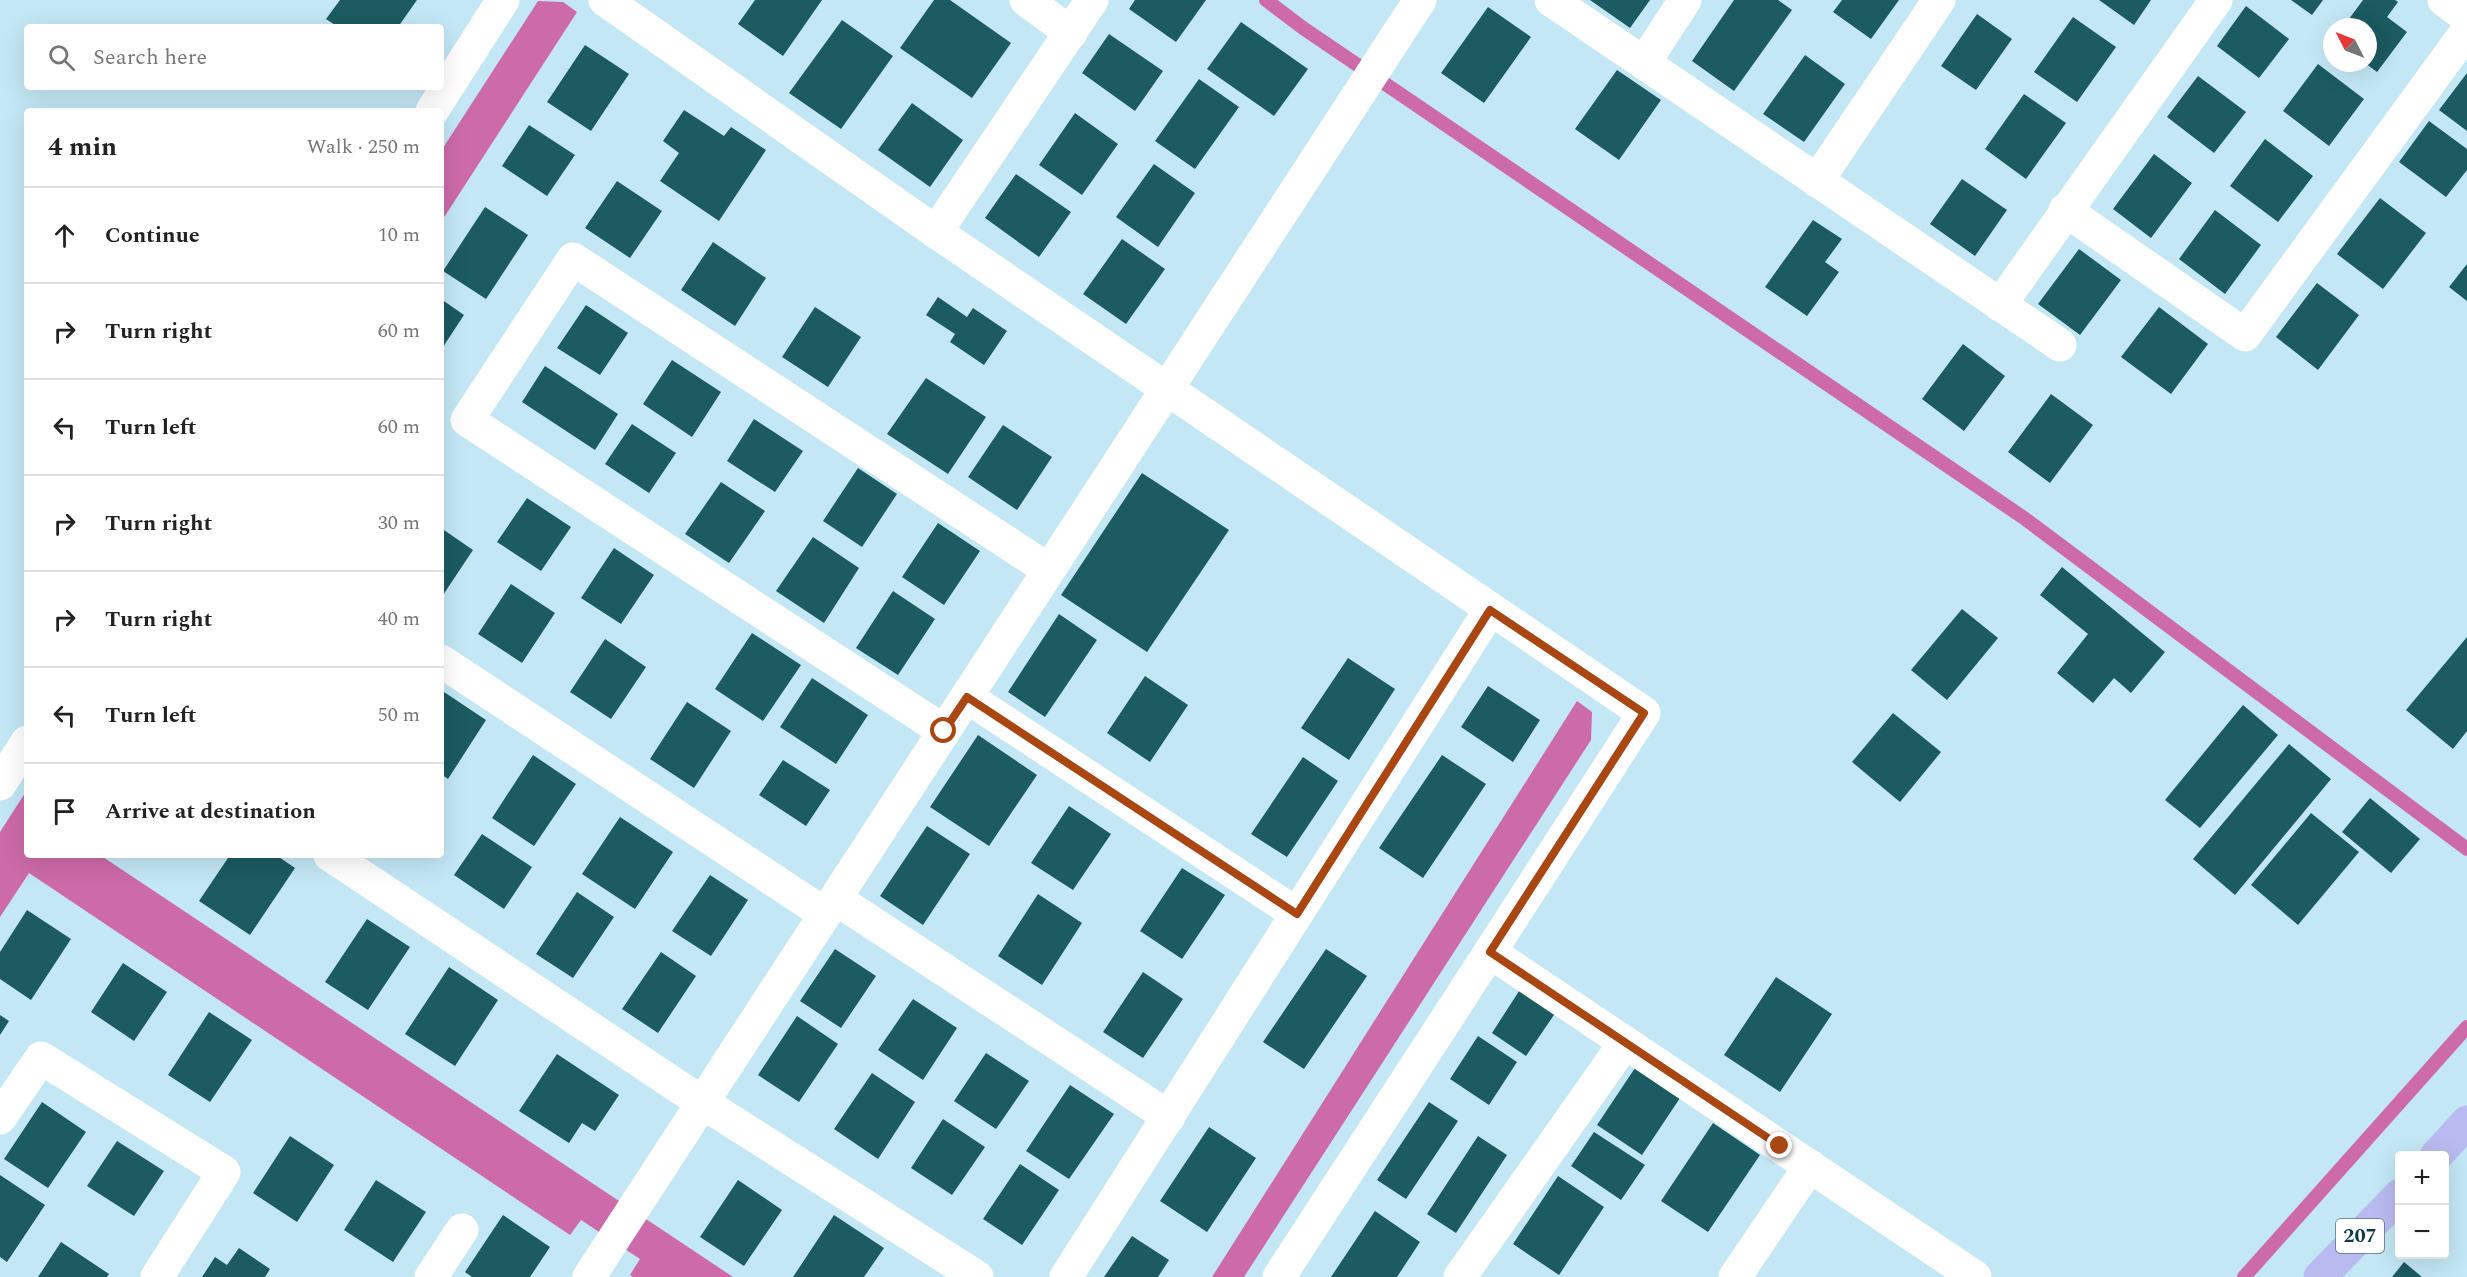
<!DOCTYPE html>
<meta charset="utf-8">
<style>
body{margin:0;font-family:Spectral,serif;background:#f6f6f6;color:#222}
.controls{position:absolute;right:18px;bottom:18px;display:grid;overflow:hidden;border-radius:6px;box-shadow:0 6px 24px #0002}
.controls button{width:54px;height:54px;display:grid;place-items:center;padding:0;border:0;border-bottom:2px solid #e0e0e0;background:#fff;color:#222;font:30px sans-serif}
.compass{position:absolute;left:2323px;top:18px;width:54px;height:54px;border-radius:50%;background:#fff;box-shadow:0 6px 24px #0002;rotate:312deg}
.stop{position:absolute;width:18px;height:18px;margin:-14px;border:4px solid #aa4612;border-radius:50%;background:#fff}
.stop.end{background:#aa4612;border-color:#fff;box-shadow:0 2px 6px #0008}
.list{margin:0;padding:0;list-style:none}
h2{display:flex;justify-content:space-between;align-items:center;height:78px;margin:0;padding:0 24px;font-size:26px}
h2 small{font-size:20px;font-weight:400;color:#767676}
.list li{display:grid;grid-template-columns:39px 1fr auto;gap:18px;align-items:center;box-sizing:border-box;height:96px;padding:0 24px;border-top:2px solid #e0e0e0}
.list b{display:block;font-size:22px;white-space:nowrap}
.list em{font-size:20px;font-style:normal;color:#767676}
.icon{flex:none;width:33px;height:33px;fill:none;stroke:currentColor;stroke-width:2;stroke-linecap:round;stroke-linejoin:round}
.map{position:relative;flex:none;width:2467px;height:1277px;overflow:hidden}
.search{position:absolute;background:#fff;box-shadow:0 6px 24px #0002;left:24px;top:24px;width:420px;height:66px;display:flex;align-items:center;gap:15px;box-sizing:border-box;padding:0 21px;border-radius:6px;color:#767676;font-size:22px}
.panel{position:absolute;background:#fff;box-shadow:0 6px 24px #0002;left:24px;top:108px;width:420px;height:750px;border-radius:6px}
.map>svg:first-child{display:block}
.water{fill:#cd6aa9}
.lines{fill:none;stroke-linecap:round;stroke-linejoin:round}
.stream{stroke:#cd6aa9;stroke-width:14}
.building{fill:#1b5b61}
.minor{stroke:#fff;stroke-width:33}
.highway{stroke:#b9bbf0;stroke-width:33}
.route{stroke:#aa4612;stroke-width:8}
.labels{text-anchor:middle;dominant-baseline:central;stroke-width:6;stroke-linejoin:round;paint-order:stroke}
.shield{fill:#fff;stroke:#567680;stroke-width:1.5}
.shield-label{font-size:20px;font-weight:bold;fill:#0e3b49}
</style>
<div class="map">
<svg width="2467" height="1277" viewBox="0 0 2467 1277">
<rect width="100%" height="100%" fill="#c3e7f5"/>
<g class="water">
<polygon points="538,1 563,2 577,12 441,222 441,151"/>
<polygon points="1577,701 1592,712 1591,740 1244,1277 1212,1277"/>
<polygon points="27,790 27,855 100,855 733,1277 633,1277 630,1275 640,1259 581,1220 570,1235 29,873 0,917 0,832"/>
</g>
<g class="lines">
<g class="stream">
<polyline points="1266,0 1303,28 2024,518 2467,849"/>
<polyline points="2244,1277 2467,1027"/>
</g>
</g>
<g class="building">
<polygon points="340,0 417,0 398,27 338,27 326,19"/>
<polygon points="755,0 822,0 783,56 738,24"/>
<polygon points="934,0 950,0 1011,43 972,98 900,48"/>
<polygon points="1135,0 1206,0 1176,42 1129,9"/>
<polygon points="1590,0 1650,0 1630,28"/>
<polygon points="1734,0 1778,0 1792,10 1734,91 1692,61"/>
<polygon points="1842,0 1899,0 1871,39 1833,12"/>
<polygon points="2099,0 2151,0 2134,25"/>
<polygon points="2291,0 2323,0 2312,15"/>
<polygon points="2363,0 2395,0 2398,2 2387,17 2407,32 2377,72 2365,63 2368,63 2368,27 2343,27"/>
<polygon points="2246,6 2289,39 2259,78 2217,46"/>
<polygon points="1488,7 1531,37 1484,103 1441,73"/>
<polygon points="1977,14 2012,39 1976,90 1941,66"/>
<polygon points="2073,17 2116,47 2077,102 2034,72"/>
<polygon points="842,20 893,56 841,129 789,93"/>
<polygon points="1241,22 1308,69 1274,116 1207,69"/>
<polygon points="1109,34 1163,71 1135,111 1082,73"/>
<polygon points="585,45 629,74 591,131 547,102"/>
<polygon points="1805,55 1845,84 1804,142 1763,114"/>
<polygon points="2318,64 2364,99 2329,146 2283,111"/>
<polygon points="1617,70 1661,100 1619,160 1575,129"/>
<polygon points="2467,73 2467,131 2439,110"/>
<polygon points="2198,76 2246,112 2214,153 2167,117"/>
<polygon points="1199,79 1239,107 1195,169 1155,141"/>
<polygon points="2024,94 2066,123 2026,179 1985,149"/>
<polygon points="912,103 963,140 930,187 878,150"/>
<polygon points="684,110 724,136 731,127 766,150 719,221 660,181 679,153 663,141"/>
<polygon points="1075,113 1118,144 1082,195 1039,165"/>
<polygon points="2429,121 2467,149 2467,170 2446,197 2399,162"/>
<polygon points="529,125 575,155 547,196 502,166"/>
<polygon points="2265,139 2313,176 2278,222 2230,186"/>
<polygon points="2154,154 2192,183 2151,238 2113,209"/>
<polygon points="1154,164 1195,193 1158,247 1116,217"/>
<polygon points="1016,174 1071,212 1039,257 985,218"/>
<polygon points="1962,179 2007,210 1975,256 1930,224"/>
<polygon points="617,181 662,211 630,258 585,228"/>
<polygon points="2380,198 2426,233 2383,289 2337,254"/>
<polygon points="485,207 528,235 486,299 443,271"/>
<polygon points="2215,210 2261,245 2225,294 2179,259"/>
<polygon points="1813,220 1842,239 1825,262 1839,272 1807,316 1765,287"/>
<polygon points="1122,239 1165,269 1126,324 1083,294"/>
<polygon points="713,242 766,278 735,326 681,290"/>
<polygon points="2079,249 2121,280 2080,335 2038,304"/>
<polygon points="2467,264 2467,301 2449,287"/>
<polygon points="2317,283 2359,315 2318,370 2276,337"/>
<polygon points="938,297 967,317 973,308 1007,331 984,365 950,342 955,334 926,315"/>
<polygon points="441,299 464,315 441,350"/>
<polygon points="586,305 628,333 600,375 557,348"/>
<polygon points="815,307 861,337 828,387 782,357"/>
<polygon points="2159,307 2208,344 2171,394 2121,357"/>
<polygon points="1963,344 2005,376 1964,431 1922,399"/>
<polygon points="672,360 721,392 692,437 643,404"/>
<polygon points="545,366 618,414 595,450 522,402"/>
<polygon points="926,378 986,417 948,474 887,434"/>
<polygon points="2051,394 2093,425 2050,483 2008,452"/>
<polygon points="754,419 803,451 775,492 727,461"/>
<polygon points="632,424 676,453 649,493 605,464"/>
<polygon points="1003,425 1052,457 1017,510 968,477"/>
<polygon points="858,468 897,494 862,547 823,521"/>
<polygon points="1142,473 1229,530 1147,652 1061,595"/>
<polygon points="721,482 765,511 729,563 685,534"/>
<polygon points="527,498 571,527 541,571 497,542"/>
<polygon points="938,523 980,551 944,605 902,577"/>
<polygon points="441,528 473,550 441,598"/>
<polygon points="813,537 859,568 824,623 776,591"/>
<polygon points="614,548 654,575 621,624 581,598"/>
<polygon points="2062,567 2165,652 2131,693 2114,678 2093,703 2057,673 2088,634 2040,595"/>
<polygon points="511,584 555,613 522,663 478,634"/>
<polygon points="893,591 935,619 898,675 856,648"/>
<polygon points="1962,609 1998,638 1947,700 1911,670"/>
<polygon points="1059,614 1097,640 1045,717 1008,692"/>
<polygon points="752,633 801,665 763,721 715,689"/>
<polygon points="2467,637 2467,731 2453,749 2406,710"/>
<polygon points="605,639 646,667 611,719 570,692"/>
<polygon points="1348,658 1395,689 1349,760 1301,728"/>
<polygon points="1145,676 1188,705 1150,762 1107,733"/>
<polygon points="812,678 868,715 836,764 780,727"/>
<polygon points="1488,686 1540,720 1513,762 1461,727"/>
<polygon points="441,690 486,720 448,779 441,774"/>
<polygon points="687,702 731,731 694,788 650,759"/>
<polygon points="2243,705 2278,735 2200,828 2165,800"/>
<polygon points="1893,713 1941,752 1900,802 1852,762"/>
<polygon points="978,735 1037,775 989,846 930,807"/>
<polygon points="2289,744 2331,779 2235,895 2193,859"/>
<polygon points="533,755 576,784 534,846 492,818"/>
<polygon points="1442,755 1486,784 1423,878 1379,848"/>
<polygon points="1303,757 1338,781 1287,857 1251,834"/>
<polygon points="783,760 830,790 806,826 759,795"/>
<polygon points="2370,798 2420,839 2391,873 2342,832"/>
<polygon points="1069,806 1111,834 1073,890 1031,863"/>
<polygon points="2311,813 2359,852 2298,925 2251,885"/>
<polygon points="620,817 673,852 635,909 582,874"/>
<polygon points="927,826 970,854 923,925 880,896"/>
<polygon points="482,834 532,867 504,909 454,875"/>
<polygon points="230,855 276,855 295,868 250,935 199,901"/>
<polygon points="1182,868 1225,895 1182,959 1140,931"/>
<polygon points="710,875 748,900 711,956 672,931"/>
<polygon points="577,892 614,917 573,978 536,954"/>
<polygon points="1038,894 1082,923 1042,985 998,956"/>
<polygon points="27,910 71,939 31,1000 0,979 0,952"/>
<polygon points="367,919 410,947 368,1010 325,982"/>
<polygon points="835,949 876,976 841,1028 800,1001"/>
<polygon points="1326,949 1367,976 1304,1069 1263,1042"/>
<polygon points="661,952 696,976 658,1033 622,1009"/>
<polygon points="123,963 167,992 134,1041 91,1012"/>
<polygon points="449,967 498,1000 455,1066 405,1034"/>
<polygon points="1143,972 1183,999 1143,1058 1103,1032"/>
<polygon points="1776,977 1832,1014 1780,1092 1724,1055"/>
<polygon points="1521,988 1556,1012 1526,1056 1492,1033"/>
<polygon points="913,999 957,1028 923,1080 878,1050"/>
<polygon points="209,1012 252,1040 210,1102 168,1075"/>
<polygon points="0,1015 9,1021 0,1035"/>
<polygon points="797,1016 838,1044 799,1102 758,1075"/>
<polygon points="1478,1036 1517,1062 1489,1105 1450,1079"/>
<polygon points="986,1053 1029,1081 996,1129 954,1101"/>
<polygon points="557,1054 619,1095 595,1131 582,1123 569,1143 519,1111"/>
<polygon points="1635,1068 1680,1098 1642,1155 1597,1125"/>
<polygon points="872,1073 915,1102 878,1159 834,1129"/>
<polygon points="1070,1085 1114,1114 1069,1179 1026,1151"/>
<polygon points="42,1102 86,1132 48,1188 4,1159"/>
<polygon points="1429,1102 1458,1121 1406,1199 1377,1180"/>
<polygon points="943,1119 985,1147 952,1195 911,1168"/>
<polygon points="1713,1123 1760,1155 1708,1232 1661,1201"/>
<polygon points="1209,1127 1256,1158 1207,1232 1160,1201"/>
<polygon points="1594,1132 1645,1165 1621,1200 1571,1166"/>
<polygon points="290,1136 334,1165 297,1222 253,1193"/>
<polygon points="1478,1136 1507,1155 1456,1233 1427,1214"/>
<polygon points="117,1141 164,1171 134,1216 87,1186"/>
<polygon points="1020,1164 1059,1190 1022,1245 983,1219"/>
<polygon points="0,1175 45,1205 7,1262 0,1257"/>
<polygon points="1558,1176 1604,1207 1559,1275 1513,1244"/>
<polygon points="376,1180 426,1212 393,1262 344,1230"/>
<polygon points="738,1180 782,1210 744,1266 700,1237"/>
<polygon points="1375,1211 1420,1242 1397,1277 1331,1277"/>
<polygon points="503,1215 550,1247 530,1277 472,1277 465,1272"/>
<polygon points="834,1215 884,1248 864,1277 793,1277"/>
<polygon points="1132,1236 1169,1260 1158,1277 1104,1277"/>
<polygon points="61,1242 109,1274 107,1277 38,1277"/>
<polygon points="239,1248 270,1269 265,1277 202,1277 215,1257 227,1265"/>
<polygon points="2404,1262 2422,1277 2392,1277"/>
</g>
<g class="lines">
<g class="minor">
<polyline points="605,0 936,232 1644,713 1490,952 1975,1277"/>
<polyline points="1026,0 1071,33"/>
<polyline points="1551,0 2060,345"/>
<polyline points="2444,0 2467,17"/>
<polyline points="1644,63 1685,0"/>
<polyline points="432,111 503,0"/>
<polyline points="1817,181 1939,0"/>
<polyline points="2065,210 2245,335 2467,31"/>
<polyline points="936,232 1092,0"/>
<polyline points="2000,305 2216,0"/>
<polyline points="441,661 825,914"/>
<polyline points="967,697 1297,914"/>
<polyline points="944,731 467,420 573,259 1049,570"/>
<polyline points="0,784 27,742"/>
<polyline points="330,855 703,1103 977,1277"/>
<polyline points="836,899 1169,1117"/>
<polyline points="0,1118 41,1058 224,1172 157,1277"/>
<polyline points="431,1277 462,1230"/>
<polyline points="589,1277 1420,0"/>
<polyline points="1066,1277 1490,610"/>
<polyline points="1279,1277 1490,952"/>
<polyline points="1460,1277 1624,1044"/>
<polyline points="1735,1277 1810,1166"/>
</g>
<g class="highway">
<polyline points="2436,1156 2467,1122"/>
<polyline points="2320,1277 2400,1195"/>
</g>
</g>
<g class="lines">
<polyline class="route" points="944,731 967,697 1297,914 1490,610 1644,713 1490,952 1780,1146"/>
</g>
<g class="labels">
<rect class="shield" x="2336" y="1219" width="48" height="34" rx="4.5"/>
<g class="shield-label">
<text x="2360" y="1236">207</text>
</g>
</g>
</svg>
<div class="controls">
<button>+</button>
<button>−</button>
</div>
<svg class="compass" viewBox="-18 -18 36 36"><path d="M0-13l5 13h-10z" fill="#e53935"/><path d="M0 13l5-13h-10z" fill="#767676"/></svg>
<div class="stop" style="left:944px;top:731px"></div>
<div class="stop end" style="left:1780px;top:1146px"></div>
<div class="search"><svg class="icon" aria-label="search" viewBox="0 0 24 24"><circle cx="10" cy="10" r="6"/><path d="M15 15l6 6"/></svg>Search here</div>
<section class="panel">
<h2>4 min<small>Walk · 250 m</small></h2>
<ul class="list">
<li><svg class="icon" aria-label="ahead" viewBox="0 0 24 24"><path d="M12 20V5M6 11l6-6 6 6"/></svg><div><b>Continue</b></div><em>10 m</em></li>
<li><svg class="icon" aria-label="right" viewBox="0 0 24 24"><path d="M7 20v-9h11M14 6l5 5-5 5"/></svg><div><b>Turn right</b></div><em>60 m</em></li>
<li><svg class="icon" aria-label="left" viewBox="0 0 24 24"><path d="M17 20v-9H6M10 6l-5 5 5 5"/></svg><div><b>Turn left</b></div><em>60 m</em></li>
<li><svg class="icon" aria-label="right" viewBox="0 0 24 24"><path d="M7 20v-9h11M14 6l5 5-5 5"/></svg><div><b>Turn right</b></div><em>30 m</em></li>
<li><svg class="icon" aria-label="right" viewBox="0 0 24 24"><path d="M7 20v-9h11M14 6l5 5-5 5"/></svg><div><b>Turn right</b></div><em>40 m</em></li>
<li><svg class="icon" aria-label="left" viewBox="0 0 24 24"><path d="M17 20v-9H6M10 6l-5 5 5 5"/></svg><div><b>Turn left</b></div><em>50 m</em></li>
<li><svg class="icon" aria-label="arrive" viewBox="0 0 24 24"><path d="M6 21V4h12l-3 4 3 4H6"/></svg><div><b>Arrive at destination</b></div></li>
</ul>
</section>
</div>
